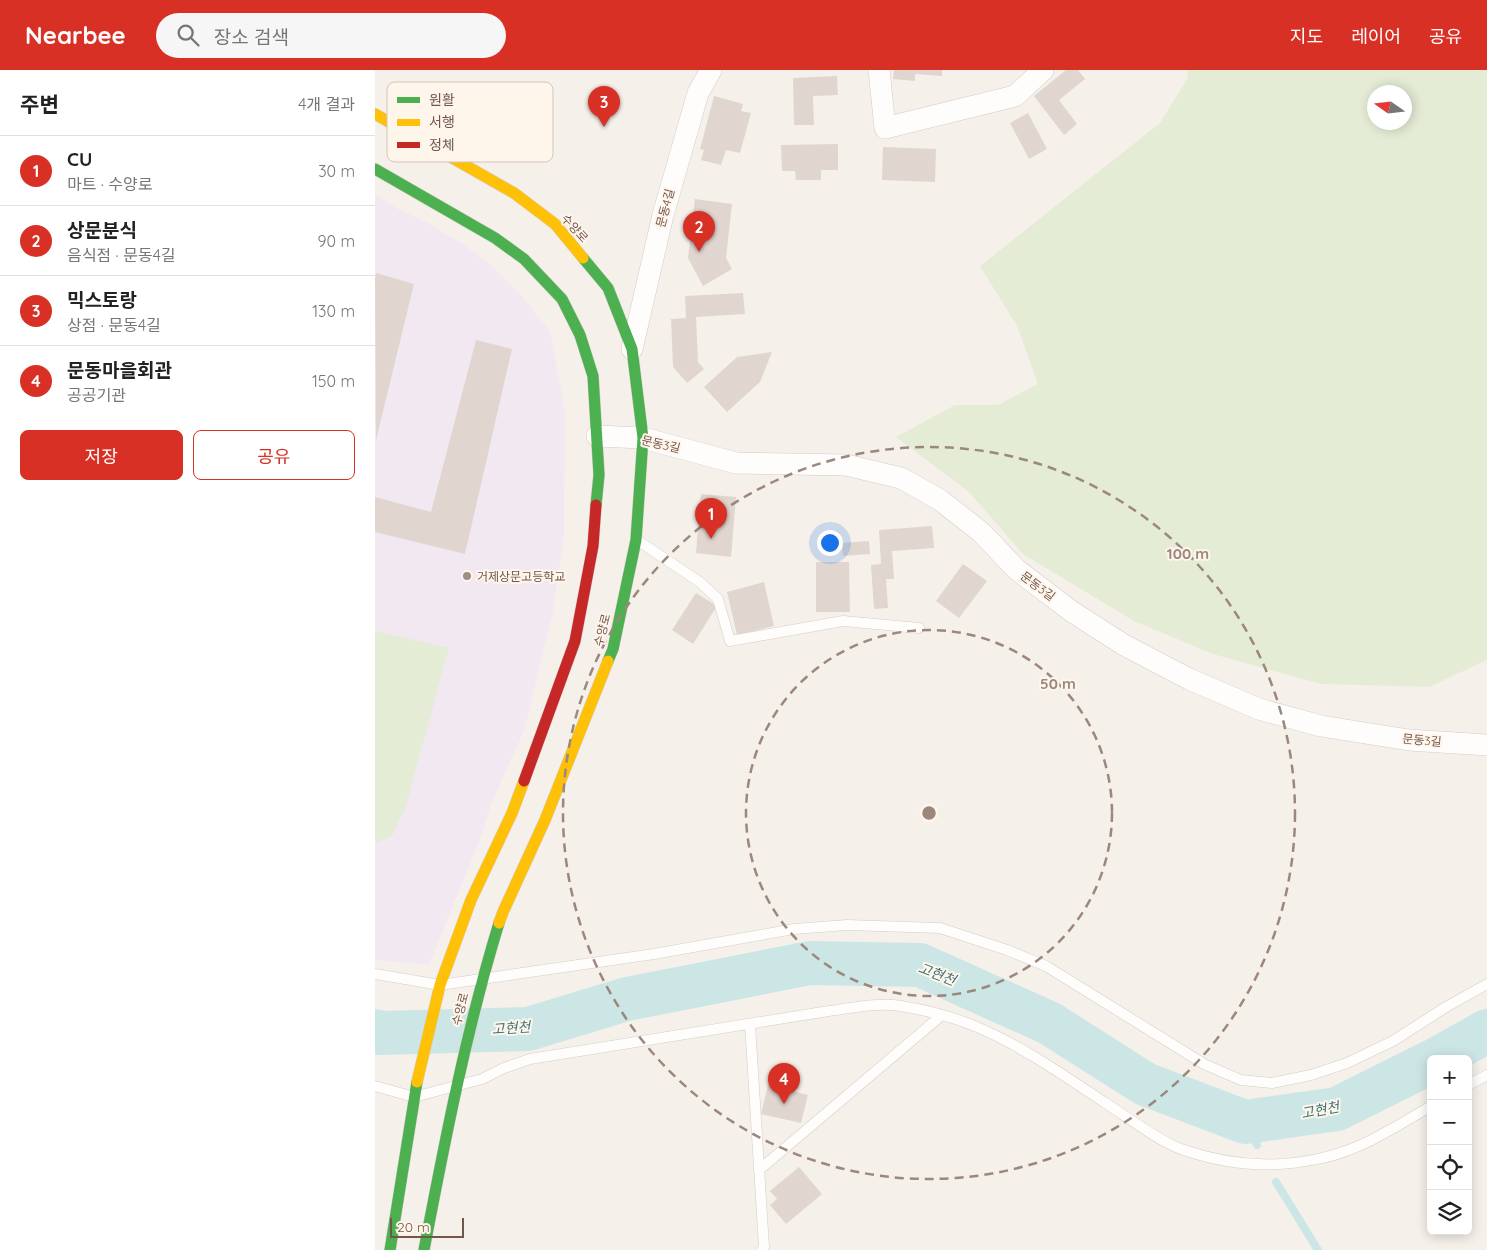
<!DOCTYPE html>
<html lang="ko">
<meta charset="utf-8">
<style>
body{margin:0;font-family:Quicksand,"Noto Sans KR",sans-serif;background:#f6f6f6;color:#222}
.controls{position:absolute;right:15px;bottom:15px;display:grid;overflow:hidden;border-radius:8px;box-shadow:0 2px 12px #0003}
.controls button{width:45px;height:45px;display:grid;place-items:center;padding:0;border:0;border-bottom:1px solid #e0e0e0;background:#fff;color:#222;font:25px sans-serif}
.compass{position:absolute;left:992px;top:15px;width:45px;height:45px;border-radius:50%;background:#fff;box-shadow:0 2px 12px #0003;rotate:284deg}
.scale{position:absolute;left:15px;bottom:12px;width:74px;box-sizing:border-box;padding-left:5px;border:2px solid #73564b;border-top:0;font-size:14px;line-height:18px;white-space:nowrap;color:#73564b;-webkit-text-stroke:4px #fef5eb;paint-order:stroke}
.you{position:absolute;left:454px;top:472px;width:18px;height:18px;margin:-12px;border:4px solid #fff;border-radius:50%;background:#1a73e8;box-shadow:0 0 0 8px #1a73e833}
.badge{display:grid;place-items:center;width:32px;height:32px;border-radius:50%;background:#d93025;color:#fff;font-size:16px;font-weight:700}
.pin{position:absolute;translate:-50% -41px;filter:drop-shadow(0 1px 2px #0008)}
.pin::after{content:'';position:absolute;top:26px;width:18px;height:15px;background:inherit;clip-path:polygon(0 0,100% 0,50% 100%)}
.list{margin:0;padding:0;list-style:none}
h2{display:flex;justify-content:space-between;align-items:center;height:65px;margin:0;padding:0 20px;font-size:21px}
h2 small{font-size:16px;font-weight:400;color:#767676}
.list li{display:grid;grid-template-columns:32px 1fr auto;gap:15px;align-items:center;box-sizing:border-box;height:70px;padding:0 20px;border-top:1px solid #e0e0e0}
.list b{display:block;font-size:19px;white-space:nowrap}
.list p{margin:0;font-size:16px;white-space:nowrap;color:#767676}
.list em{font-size:16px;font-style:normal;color:#767676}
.actions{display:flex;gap:10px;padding:15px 20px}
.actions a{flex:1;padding:11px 0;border:1px solid #d93025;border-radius:8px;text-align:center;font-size:18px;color:#d93025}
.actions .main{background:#d93025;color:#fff}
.icon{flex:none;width:28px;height:28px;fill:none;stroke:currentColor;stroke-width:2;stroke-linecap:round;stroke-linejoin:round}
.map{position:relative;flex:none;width:1112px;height:1180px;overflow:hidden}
header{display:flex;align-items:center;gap:30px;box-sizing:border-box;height:70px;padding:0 25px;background:#d93025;color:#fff}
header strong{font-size:24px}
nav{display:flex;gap:28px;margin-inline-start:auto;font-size:18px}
.search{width:350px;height:45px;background:#f6f6f6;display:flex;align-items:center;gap:12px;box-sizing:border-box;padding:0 18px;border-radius:28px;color:#767676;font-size:19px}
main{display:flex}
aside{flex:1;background:#fff}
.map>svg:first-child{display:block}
.education{fill:#f2e8f2}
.green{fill:#e4ecd5;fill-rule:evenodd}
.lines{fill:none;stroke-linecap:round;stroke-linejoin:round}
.stream{stroke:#cce6e6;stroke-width:8}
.river{stroke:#cce6e6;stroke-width:44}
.building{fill:#e0d6cf}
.lane-casing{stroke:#d4ccc7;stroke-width:11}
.street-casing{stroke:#d4ccc7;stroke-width:22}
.fast-casing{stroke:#d5ccc6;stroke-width:12}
.slow-casing{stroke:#d5ccc6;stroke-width:12}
.jam-casing{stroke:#d5ccc6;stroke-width:12}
.lane{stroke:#fefdfc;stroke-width:10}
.street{stroke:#fefdfc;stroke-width:21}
.fast{stroke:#4caf50;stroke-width:11}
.slow{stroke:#ffc107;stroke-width:11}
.jam{stroke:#c62828;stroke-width:11}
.ring{fill:none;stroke:#9c877d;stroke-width:2.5;stroke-dasharray:9 6}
.poi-dot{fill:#a18c83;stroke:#fef5eb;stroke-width:2}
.labels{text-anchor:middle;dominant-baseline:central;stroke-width:4;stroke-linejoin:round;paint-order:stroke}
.street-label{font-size:12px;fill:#73564b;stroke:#fef5eb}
.poi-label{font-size:12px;fill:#73564b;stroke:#fef5eb;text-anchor:start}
.water-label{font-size:14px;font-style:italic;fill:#407378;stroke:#fef5eb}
.key{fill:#fef5eb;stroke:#d4c5bb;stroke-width:1}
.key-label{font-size:14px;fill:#73564b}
.centre{fill:#9c877d;stroke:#fef5eb;stroke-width:2.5}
.ring-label{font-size:15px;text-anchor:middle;font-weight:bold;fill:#9c877d;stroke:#fef5eb;stroke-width:4;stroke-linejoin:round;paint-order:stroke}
</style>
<header>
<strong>Nearbee</strong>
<div class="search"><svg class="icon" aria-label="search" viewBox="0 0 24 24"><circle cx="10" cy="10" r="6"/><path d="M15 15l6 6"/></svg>장소 검색</div>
<nav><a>지도</a><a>레이어</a><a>공유</a></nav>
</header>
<main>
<aside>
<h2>주변<small>4개 결과</small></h2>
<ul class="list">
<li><span class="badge">1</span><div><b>CU</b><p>마트 · 수양로</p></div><em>30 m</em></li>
<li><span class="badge">2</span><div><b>상문분식</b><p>음식점 · 문동4길</p></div><em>90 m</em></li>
<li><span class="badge">3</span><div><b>믹스토랑</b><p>상점 · 문동4길</p></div><em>130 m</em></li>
<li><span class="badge">4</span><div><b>문동마을회관</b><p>공공기관</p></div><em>150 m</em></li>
</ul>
<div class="actions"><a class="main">저장</a><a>공유</a></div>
</aside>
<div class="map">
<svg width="1112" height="1180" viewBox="0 0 1112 1180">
<rect width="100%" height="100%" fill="#f6f0ea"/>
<polygon class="education" points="0,124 25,140 53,153 88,174 117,196 145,224 175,261 190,342 189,465 177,547 149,661 116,734 106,767 54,895 0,890"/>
<g class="green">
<path d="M812 0H1112V590L1054 617 946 614 838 584 759 551 648 484 594 422 521 367 580 335H623L663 314 642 256 605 196 785 53 813 8ZM999 22H1030V52H999Z"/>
<polygon points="0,561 74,578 30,739 17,766 0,773"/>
</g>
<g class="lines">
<g class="stream">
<polyline points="870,1052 882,1075"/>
<polyline points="901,1112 943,1180"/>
</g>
<g class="river">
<polyline points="0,961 5,963 153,959 252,929 435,893 545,895 674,953 770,1014 870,1052 962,1039 1056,992"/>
<polyline points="1062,989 1112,961"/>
</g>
</g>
<g class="building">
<polygon points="519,0 567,0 567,6 540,4 540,11 518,9"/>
<polygon points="691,0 703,0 710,9 684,30 702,54 689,65 659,26"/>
<polygon points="462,6 463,25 438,26 439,55 419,55 418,8"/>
<polygon points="339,26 368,34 366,41 376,43 365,83 351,80 346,95 326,90 329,80 325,79"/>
<polygon points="653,43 672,79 654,89 635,53"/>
<polygon points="463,74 463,100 446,100 446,110 421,110 420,101 407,101 406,75"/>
<polygon points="508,77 561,79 560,112 507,110"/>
<polygon points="320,129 357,134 351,188 357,199 328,216 313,188"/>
<polygon points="1,203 39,214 1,370 0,209"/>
<polygon points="368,223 370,244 321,247 323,292 329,299 312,313 298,297 296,249 311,248 310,226"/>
<polygon points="101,270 137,279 90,484 0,462 0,427 56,442"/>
<polygon points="397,282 385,312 352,342 329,317 362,287"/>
<polygon points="326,424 361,427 356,487 321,483"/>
<polygon points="557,456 559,478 517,481 519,509 511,509 513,538 499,539 496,495 506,494 504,460"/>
<polygon points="494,471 495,484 468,486 467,473"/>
<polygon points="441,492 474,492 475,542 441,542"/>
<polygon points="588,494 612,511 584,548 561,531"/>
<polygon points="389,512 399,556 362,565 352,522"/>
<polygon points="321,523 342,536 318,574 297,560"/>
<polygon points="393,1015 433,1025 426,1053 386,1044"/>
<polygon points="424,1097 447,1124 411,1154 395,1135 402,1129 395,1121"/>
</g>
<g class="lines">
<g class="lane-casing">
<g id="lane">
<polyline points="262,470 326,513 343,529 355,571 468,551 544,558"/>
<polyline points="0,904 65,915 279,884 419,859 472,855 565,858 632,880 671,896 829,994 866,1010 897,1013 936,1005 972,993 1018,971 1071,937 1112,914"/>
<polyline points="375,954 389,1177 387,1180"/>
<polyline points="1093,1015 1112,1005"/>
<path d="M0 1016 39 1027 107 1009 129 998 155 989 454 941C476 938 504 932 526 936 551 940 578 947 602 957 647 976 688 1005 729 1032 751 1046 782 1070 806 1079 851 1095 900 1099 947 1088 986 1080 1022 1056 1056 1036"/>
<polyline points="384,1100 567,945"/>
</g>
</g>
<g class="street-casing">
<g id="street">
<polyline points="504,0 510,58 640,26 668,0"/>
<polyline points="257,279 288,145 323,23 336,0"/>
<polyline points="222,366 268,368 361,393 471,395 526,408 565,430 606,462 641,499 696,541 749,575 814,609 884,639 946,656 1034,670 1112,675"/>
</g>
</g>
<g class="fast-casing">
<g id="fast">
<polyline points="0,99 120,168 149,189 187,229 205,265 218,306 224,405 221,435"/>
<polyline points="208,188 233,218 257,279 268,368 261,470 238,579 233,591"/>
<polyline points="15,1180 42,1012"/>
<path d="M49 1180C70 1070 91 961 124 853"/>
</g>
</g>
<g class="slow-casing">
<g id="slow">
<polyline points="0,44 139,123 180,154 208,188"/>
<polyline points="124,853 128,842 170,750 233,591"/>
<polyline points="42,1012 65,915 96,830 137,743 149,711"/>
</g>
</g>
<g class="jam-casing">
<polyline id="jam" points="149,711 200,571 218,476 221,435"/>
</g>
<use href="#lane" class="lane"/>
<use href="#street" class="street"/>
<use href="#fast" class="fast"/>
<use href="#slow" class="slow"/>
<use href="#jam" class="jam"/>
</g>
<g class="ring">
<circle cx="554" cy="743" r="183"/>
<circle cx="554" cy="743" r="366"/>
</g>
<circle class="poi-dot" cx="92" cy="506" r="5"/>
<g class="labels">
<g class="street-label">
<text transform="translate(290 138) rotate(-75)">문동4길</text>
<text transform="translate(200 158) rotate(48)">수양로</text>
<text transform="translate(286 374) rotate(13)">문동3길</text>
<text transform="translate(663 516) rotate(37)">문동3길</text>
<text transform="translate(227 560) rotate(-76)">수양로</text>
<text transform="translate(1047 670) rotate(5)">문동3길</text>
<text transform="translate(85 939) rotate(-76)">수양로</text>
</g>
<g class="poi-label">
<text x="102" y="506">거제상문고등학교</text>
</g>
<g class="water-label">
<text transform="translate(562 904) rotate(21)">고현천</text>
<text transform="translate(136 958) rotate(-4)">고현천</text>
<text transform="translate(945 1040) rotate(-11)">고현천</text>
</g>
</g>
<rect x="12" y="12" width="166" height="80" rx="8" class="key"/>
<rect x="22" y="27" width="23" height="6" fill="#4caf50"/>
<rect x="22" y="49" width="23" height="7" fill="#ffc107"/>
<rect x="22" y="72" width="23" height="6" fill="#c62828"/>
<g class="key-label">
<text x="54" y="35">원활</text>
<text x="54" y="57">서행</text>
<text x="54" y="80">정체</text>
</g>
<circle cx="554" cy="743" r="8" class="centre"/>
<g class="ring-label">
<text x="813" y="489">100 m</text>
<text x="683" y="619">50 m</text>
</g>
</svg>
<div class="controls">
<button>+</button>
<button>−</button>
<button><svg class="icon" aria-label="locate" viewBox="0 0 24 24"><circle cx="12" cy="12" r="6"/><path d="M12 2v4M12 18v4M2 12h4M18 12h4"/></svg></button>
<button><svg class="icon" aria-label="layers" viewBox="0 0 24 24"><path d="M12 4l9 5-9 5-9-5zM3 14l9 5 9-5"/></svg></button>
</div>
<svg class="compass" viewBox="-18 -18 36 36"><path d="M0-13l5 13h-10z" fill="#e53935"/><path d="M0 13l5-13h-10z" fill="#767676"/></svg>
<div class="scale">20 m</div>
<div class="you"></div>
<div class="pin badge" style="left:336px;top:469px">1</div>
<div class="pin badge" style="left:324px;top:182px">2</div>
<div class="pin badge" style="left:229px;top:57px">3</div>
<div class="pin badge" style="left:409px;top:1034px">4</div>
</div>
</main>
